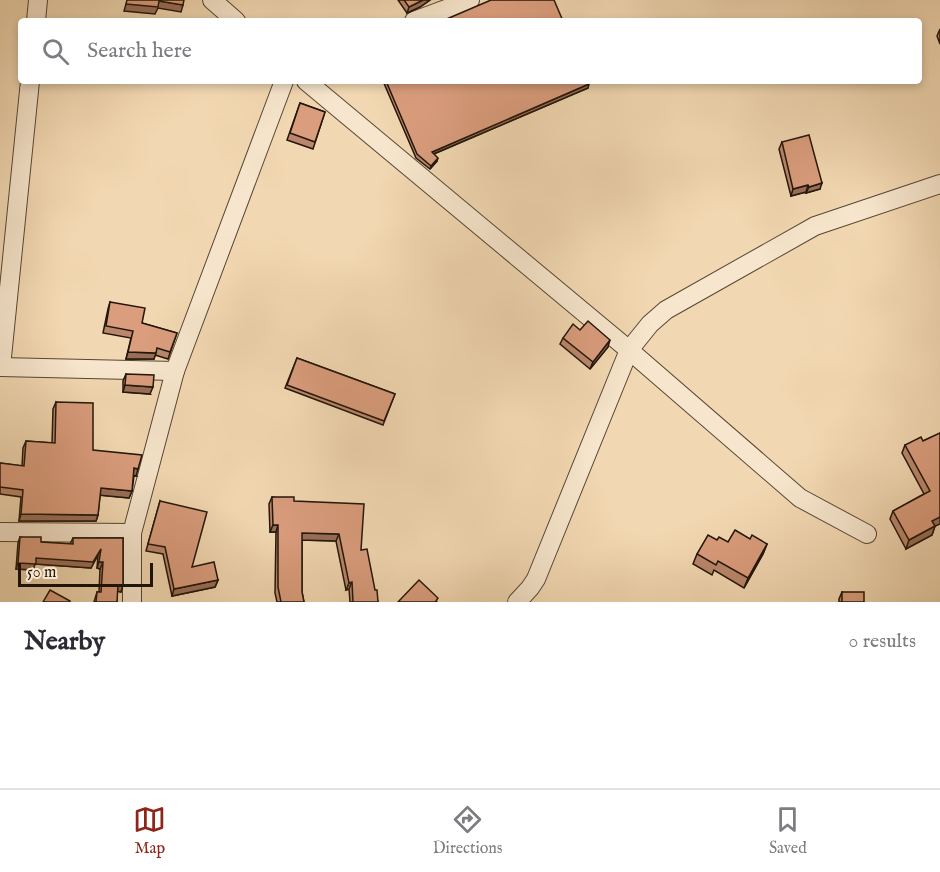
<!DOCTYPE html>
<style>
body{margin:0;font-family:"IM FELL English",serif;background:#f2f2f3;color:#2b2b33}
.scale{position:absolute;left:18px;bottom:15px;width:135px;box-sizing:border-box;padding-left:6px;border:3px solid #22160a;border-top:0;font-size:16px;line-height:21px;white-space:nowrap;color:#22160a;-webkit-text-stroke:4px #f7e6cd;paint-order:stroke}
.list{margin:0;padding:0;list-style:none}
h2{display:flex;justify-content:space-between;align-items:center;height:78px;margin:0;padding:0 24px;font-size:26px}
h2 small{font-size:20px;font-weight:400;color:#7c7c81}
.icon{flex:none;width:33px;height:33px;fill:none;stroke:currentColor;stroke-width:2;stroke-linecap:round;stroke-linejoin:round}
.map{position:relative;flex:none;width:940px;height:602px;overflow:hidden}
.search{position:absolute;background:#fff;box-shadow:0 3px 9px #0003;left:18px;right:18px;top:18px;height:66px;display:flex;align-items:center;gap:15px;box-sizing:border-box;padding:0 21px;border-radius:6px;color:#7c7c81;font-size:22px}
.sheet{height:186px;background:#fff}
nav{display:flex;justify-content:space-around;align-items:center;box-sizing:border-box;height:84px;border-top:2px solid #e1e1e2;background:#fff;font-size:16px;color:#7c7c81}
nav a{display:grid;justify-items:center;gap:3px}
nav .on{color:#8f2418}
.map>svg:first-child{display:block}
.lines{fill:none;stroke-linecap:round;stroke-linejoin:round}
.street-casing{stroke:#564634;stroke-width:20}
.street{stroke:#f7e6cd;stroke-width:18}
.wall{fill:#bb876c;stroke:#22160a;stroke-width:1.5}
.shaded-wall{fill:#996e58;stroke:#22160a;stroke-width:1.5}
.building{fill:#da9d7d;stroke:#22160a;stroke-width:1.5}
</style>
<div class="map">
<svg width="940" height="602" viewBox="0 0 940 602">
<rect width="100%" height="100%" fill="#f2d8b2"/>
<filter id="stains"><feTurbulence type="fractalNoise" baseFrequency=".00333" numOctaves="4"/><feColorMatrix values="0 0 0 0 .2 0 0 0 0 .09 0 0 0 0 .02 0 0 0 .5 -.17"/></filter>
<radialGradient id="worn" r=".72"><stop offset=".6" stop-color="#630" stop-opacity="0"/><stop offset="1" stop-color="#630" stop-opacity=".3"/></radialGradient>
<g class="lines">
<g class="street-casing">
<g id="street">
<polyline points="212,0 236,21"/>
<polyline points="36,21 38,0"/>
<polyline points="414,21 470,0"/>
<polyline points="306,81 629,350 800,498 867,534"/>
<polyline points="0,367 175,371"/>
<polyline points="1,367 30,81"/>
<polyline points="0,532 132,533"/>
<polyline points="132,602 132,533 175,371 284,81"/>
<polyline points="517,602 530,588 536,579 629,350 650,324 666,310 815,226 940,184"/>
</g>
</g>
<use href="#street" class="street"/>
</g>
<g class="wall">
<polygon points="398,0 430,0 420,7 407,13"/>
<polygon points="940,29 940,44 937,36"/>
<polygon points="383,81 588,81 588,88 434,154 437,161 430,169 416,158"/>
<polygon points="300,103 325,112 313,149 287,140"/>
<polygon points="782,142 820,189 806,193 806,192 791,196 779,149"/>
<polygon points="110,302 142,323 177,333 168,359 155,355 154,359 126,359 131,338 103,333 108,309"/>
<polygon points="580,330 608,347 590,369 560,344 563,338"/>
<polygon points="297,358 395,394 383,425 285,388"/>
<polygon points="126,374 150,394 123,392 123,381"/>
<polygon points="56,402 93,450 136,476 134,476 132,491 129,498 100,495 98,515 96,521 19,521 21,497 0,494 0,463 22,466 23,448 26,441 52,443 53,409"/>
<polygon points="940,433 940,522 935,526 932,535 906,549 890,519 893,511 924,494 902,453 905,445 923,441"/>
<polygon points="272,497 294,501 361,550 378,602 350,602 349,589 346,590 336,541 302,540 302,592 304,602 277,602 275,593 276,532 270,532 269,504"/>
<polygon points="160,501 192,567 218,580 215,587 172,596 163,554 146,551"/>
<polygon points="20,537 41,542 70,544 73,538 123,538 123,585 121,592 117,591 117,602 94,602 97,592 99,592 100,569 97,568 98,555 91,568 35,564 33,570 16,569 18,543"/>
<polygon points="750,539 767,544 763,554 744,588 714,570 712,575 693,564 697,554 717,540 728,542"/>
<polygon points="842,592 864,602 839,602 839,599"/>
</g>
<g class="shaded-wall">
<polygon points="423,0 430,0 420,7 407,13 409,7"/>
<polygon points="159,1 183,5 181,12 158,8 155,14 124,11 126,4"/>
<polygon points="589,84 588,88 431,155 432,152"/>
<polygon points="438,158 437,161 430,169 431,166"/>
<polygon points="822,183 820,189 806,193 809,187"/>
<polygon points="808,185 806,192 791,196 793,189"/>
<polygon points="610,340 608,347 590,369 593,362"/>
<polygon points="128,352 156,353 154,359 126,359"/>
<polygon points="125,385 153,387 150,394 123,392"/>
<polygon points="134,468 138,469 136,476 132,475"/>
<polygon points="101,488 132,491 129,498 98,495"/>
<polygon points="21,514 98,515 96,521 19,521"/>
<polygon points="940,516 940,524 929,529 932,521"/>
<polygon points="273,525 278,525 276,532 270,532"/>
<polygon points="935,526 932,535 906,549 909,540"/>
<polygon points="302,533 339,534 336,541 300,540"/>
<polygon points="767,544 763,554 744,588 748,578"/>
<polygon points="101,549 98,555 91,568 35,564 33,570 16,569 18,563 36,558"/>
<polygon points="99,562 103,562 100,569 97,568"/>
<polygon points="218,580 215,587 172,596 174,589"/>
<polygon points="352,582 349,589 346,590 349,583"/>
<polygon points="118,585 123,585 121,592 116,591"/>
</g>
<g class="building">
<polygon points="127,0 184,0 183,5 159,1 158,7 126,4"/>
<polygon points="404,0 423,0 409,7"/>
<polygon points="491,0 554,0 563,21 442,21"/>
<polygon points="386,81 588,81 589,84 432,152 438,158 431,166 417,154"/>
<polygon points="300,103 325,112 315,142 290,133"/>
<polygon points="809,135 822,183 809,187 808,185 793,189 782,142"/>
<polygon points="110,302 145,308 142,323 177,333 170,352 157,348 156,353 128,352 133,331 106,326"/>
<polygon points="588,321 610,340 593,362 563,338 573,324 580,330"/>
<polygon points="297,358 395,394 384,421 287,385"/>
<polygon points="126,374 154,375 153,387 125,385"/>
<polygon points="56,402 93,403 93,450 142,455 138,469 134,468 132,491 101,488 98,515 21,514 23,490 0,487 0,463 24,466 26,441 55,443"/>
<polygon points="940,433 940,517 932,521 935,526 909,540 893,511 930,491 905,445 921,437 923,441"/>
<polygon points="272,497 294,497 294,501 364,504 361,550 367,549 375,590 377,590 378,602 353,602 352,582 349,583 339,534 302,533 302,592 304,602 281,602 278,587 278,525 273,525"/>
<polygon points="160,501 207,512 192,567 214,562 218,580 174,589 165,547 148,544"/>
<polygon points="735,530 750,539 752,535 767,544 748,578 718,561 716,565 697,554 708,535 717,540 719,537 728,542"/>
<polygon points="20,537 41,537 41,542 73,544 73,538 123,538 123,585 118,585 117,602 96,602 97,592 101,592 103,562 99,562 101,549 93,562 36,558 36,564 18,563"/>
<polygon points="419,580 438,598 436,601 437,602 398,602"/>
<polygon points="50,590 70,601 70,602 43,602"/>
<rect x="842" y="592" width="22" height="10"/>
</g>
<rect width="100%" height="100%" filter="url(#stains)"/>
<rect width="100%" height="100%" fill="url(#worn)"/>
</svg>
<div class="scale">50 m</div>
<div class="search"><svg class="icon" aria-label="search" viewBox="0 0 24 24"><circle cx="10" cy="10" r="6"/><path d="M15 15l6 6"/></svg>Search here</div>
</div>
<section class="sheet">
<h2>Nearby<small>0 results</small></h2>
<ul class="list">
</ul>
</section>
<nav>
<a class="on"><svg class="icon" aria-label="map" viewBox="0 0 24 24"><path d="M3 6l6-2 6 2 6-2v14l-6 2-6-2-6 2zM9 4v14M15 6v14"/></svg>Map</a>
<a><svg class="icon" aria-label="directions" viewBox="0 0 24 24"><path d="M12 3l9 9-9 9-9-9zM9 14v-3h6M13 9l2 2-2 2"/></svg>Directions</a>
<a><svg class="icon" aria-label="saved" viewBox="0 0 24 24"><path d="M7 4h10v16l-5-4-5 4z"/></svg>Saved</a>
</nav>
